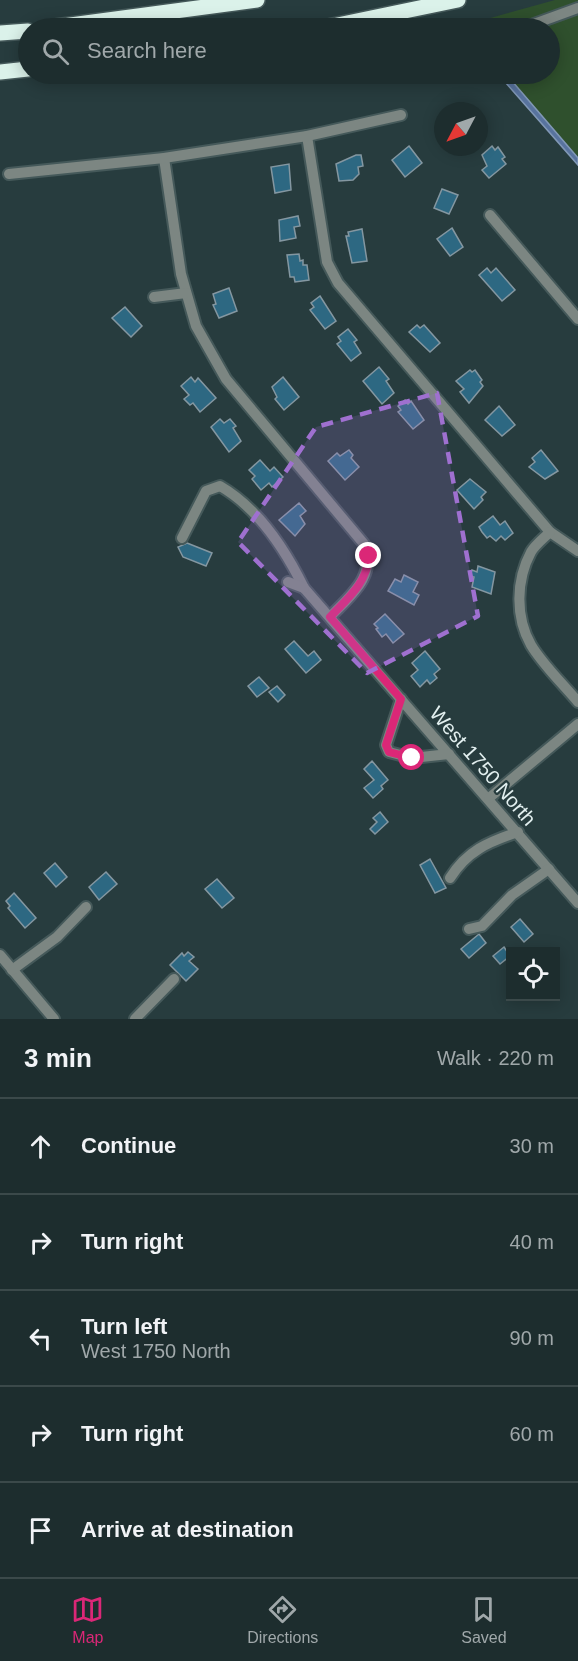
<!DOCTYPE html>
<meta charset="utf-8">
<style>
body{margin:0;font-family:Arial,sans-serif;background:#2a393a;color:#f1f3f6}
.controls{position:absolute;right:18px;bottom:18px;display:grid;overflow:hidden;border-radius:0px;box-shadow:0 3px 15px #0003}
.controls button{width:54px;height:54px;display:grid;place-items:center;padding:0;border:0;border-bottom:2px solid #3b494a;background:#1d2d2e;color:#f1f3f6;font:30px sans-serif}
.compass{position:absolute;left:434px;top:102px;width:54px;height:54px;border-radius:50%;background:#1d2d2e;box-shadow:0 3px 15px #0003;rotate:229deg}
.stop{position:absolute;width:18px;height:18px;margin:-14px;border:4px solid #db2777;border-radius:50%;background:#fff}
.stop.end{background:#db2777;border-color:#fff;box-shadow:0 2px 6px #0008}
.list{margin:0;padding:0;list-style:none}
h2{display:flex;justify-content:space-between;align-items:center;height:78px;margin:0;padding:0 24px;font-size:26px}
h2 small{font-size:20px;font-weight:400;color:#a0a8aa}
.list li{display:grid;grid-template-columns:39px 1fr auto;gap:18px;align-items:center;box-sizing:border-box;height:96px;padding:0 24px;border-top:2px solid #3b494a}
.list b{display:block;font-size:22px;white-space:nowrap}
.list p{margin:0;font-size:20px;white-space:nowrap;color:#a0a8aa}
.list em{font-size:20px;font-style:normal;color:#a0a8aa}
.icon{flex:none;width:33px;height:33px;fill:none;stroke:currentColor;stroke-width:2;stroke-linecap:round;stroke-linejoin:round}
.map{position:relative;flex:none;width:578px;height:1019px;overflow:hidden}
.search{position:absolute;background:#1d2d2e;box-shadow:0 3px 15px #0003;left:18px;right:18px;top:18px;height:66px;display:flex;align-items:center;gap:15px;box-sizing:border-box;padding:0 21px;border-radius:33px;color:#a0a8aa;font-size:22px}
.sheet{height:558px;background:#1d2d2e}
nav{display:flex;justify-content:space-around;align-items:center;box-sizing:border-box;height:84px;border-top:2px solid #3b494a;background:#1d2d2e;font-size:16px;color:#a0a8aa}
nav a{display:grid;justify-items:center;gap:3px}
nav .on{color:#db2777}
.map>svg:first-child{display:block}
.green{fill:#2f502d}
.water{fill:#58739e;stroke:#8198b6;stroke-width:1.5}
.building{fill:#2d6882;stroke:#8497a1;stroke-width:1.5}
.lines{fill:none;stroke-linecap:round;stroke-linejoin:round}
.minor-casing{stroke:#45595a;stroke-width:14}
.highway-casing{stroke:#45595a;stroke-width:18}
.minor{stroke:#7c8682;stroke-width:10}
.highway{stroke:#dbf2ea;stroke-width:15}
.route{stroke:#db2777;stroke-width:8}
.marked{fill:#9f70d0;fill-opacity:0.2;stroke:#9f70d0;stroke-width:4.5;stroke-dasharray:12 8;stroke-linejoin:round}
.labels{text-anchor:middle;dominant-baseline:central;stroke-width:4.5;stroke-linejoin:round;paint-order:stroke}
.street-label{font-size:20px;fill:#e2efef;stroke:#273c3e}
</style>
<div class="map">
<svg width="578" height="1019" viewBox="0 0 578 1019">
<rect width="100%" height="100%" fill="#273c3e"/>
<polygon class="green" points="555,0 578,0 578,164 499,74 550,74 550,28 458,27"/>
<polygon class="water" points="498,74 505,74 512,81 578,158 578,165"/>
<g class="building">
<polygon points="409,146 422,163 405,177 392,160"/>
<polygon points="492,146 495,150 498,147 505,157 502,159 506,164 489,178 482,170 487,166 482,155"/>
<polygon points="356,155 361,155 363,166 358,167 359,174 353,180 339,181 336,164"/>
<polygon points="289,164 291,190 275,193 271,167"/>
<polygon points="442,189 458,195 449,214 434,208"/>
<polygon points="298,216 300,226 294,227 296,238 280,241 279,220"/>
<polygon points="452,228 463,247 450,256 437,239"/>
<polygon points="362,229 367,261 352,263 346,236 349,236 348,232"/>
<polygon points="299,254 300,261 303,260 303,265 307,265 309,280 295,282 294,277 290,277 287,255"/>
<polygon points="487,268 491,273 496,268 515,290 502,301 479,275"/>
<polygon points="229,288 237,311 219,318 213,305 216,304 213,294"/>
<polygon points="320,296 336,321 325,329 310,310 314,307 311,303"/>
<polygon points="125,307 142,326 131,337 112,318"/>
<polygon points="417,325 420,328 424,325 440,343 430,352 409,332"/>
<polygon points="348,329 357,340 354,342 361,353 351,361 337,344 341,341 338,337"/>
<polygon points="379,367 389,379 386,381 394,393 382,404 363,381"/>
<polygon points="470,370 472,372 475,370 482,380 480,382 483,386 469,403 460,392 464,389 456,381"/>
<polygon points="191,377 195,382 198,378 216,398 200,412 193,403 190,405 184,399 189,395 181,386"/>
<polygon points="283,377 299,397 284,410 275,399 277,397 272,387"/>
<polygon points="405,400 408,404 411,401 424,420 413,429 398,412 401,410 398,406"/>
<polygon points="499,406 515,425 502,436 485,420"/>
<polygon points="220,419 224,423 230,419 236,426 233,428 241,441 229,452 211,427"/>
<polygon points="349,450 353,455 351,458 359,467 345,480 328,461 337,453 340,456"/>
<polygon points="541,450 558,471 545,479 529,467 535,462 532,458"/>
<polygon points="260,460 270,471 274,467 283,477 272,487 269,483 261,490 252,479 255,476 249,470"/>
<polygon points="470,479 486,492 481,497 483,500 474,509 457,490"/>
<polygon points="299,503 306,511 300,516 305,524 295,536 279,520"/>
<polygon points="493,516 500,525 505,521 513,533 505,540 501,536 496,541 490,536 487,538 482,532 479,527"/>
<polygon points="187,543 212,553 206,566 183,557 178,547"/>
<polygon points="478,566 495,572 491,594 472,587 474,577 470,576 472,570 477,572"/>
<polygon points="404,575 418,582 413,592 419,595 414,605 388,591 395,579 401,582"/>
<polygon points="385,614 404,634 393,643 386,634 382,637 376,629 378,628 374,624"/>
<polygon points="294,641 308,656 314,651 321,660 306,673 285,649"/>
<polygon points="425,651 440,669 434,674 437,678 430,684 427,680 420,687 411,676 418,670 412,663"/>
<polygon points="259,677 269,688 257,697 248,686"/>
<polygon points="277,686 285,695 278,702 269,692"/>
<polygon points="372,761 388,780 381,786 383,789 373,798 364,788 374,780 364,769"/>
<polygon points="380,812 388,822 375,834 370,829 377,822 373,818"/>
<polygon points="430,859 446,888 435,893 420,865"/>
<polygon points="55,863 67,877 56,887 44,873"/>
<polygon points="106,872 117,884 99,900 89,887"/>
<polygon points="217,879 234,898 222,908 205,889"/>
<polygon points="14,893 36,918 25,928 8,908 10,906 6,901"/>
<polygon points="520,919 533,934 524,942 511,927"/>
<polygon points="479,934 486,943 469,958 461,949"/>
<polygon points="504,947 510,956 500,964 493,956"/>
<polygon points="188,952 194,957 189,961 198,969 186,981 170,965 182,953 184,956"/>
</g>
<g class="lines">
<g class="minor-casing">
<g id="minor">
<polyline points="523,28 578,8"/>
<polyline points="307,136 327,262 338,283 550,532 578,551"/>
<path d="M164 158 181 274 196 326 226 379 364 544C377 576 351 595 330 617"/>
<polyline points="9,174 164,158 307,136 401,115"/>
<polyline points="490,215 578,319"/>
<polyline points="154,297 186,293"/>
<path d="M550 532C544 538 535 545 531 552 516 580 515 617 531 645 543 665 563 684 578 702"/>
<path d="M182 538 206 491 220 486C258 508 285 549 304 588L578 903"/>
<polyline points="288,582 304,588"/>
<polyline points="401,699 386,745 389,752 412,758 449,754"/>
<polyline points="489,798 578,724"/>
<path d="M450 878C467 851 488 842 518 832"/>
<polyline points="469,929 482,926 512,895 549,869"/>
<polyline points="0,955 54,1019"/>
<polyline points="12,970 57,937 86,907"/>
<polyline points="135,1019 174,979"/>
</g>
</g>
<g class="highway-casing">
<g id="highway">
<polyline points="48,28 257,0"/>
<polyline points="323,28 458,0"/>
<polyline points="0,33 28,31"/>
<polyline points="0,72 28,69"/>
</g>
</g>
<use href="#minor" class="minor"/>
<use href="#highway" class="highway"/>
</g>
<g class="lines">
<path class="route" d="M369 556C367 583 348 598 330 617L401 699 386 745 389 752 412 758"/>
</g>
<path class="marked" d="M437 393 478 616 367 673 238 542 316 427Z"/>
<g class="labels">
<g class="street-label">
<text transform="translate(483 766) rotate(49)">West 1750 North</text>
</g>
</g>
</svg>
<div class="controls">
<button><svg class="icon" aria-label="locate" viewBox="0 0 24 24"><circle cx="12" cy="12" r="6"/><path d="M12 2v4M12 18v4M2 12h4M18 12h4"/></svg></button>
</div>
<svg class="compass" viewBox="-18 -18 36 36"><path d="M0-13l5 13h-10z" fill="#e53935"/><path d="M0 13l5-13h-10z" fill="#a0a8aa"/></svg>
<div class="stop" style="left:412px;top:758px"></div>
<div class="stop end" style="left:369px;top:556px"></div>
<div class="search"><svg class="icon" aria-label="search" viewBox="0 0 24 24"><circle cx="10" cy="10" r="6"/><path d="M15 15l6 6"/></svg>Search here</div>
</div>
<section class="sheet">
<h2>3 min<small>Walk · 220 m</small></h2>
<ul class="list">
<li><svg class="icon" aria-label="ahead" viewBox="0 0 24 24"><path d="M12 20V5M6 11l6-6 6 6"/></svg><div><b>Continue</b></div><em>30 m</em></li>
<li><svg class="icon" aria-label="right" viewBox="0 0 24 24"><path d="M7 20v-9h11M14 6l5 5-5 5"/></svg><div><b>Turn right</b></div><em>40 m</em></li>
<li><svg class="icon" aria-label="left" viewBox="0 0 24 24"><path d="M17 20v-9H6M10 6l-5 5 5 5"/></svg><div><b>Turn left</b><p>West 1750 North</p></div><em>90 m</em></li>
<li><svg class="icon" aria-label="right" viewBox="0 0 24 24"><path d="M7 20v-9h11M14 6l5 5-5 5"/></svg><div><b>Turn right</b></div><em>60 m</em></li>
<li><svg class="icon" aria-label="arrive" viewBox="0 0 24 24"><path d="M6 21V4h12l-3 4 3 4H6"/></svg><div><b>Arrive at destination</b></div></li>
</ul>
</section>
<nav>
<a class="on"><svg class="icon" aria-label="map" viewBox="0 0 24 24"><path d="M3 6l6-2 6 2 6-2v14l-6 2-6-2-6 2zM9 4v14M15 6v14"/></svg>Map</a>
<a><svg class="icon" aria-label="directions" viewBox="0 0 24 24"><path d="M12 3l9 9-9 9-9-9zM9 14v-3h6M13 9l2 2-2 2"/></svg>Directions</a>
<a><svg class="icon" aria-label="saved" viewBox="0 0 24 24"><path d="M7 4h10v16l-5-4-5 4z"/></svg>Saved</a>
</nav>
